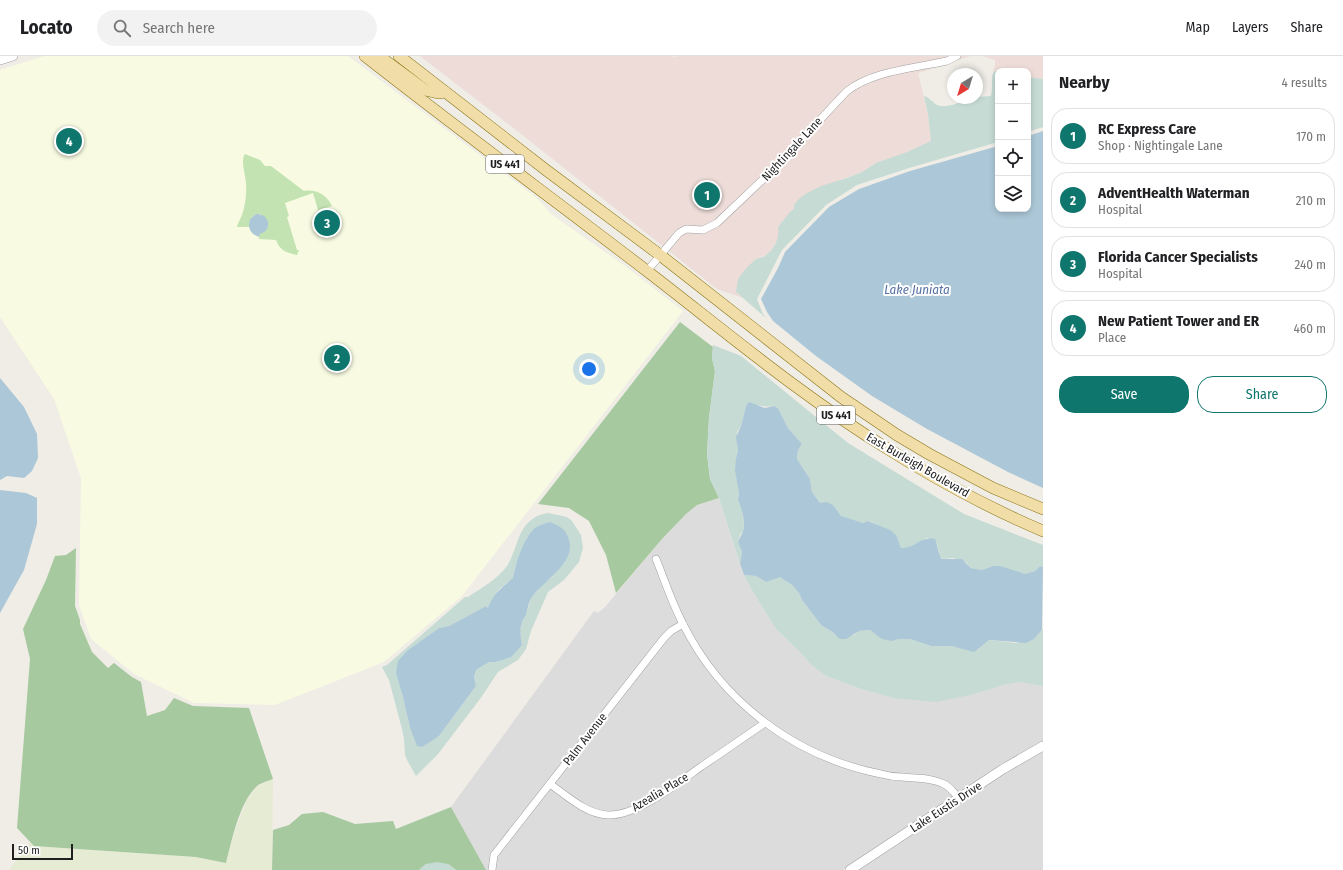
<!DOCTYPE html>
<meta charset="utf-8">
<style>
body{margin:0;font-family:"Fira Sans Condensed",sans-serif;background:#f2f2f2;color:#202124}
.controls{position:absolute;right:12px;top:12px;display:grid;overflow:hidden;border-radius:8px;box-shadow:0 2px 6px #0003}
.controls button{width:36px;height:36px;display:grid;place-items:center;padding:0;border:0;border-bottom:1px solid #e0e0e0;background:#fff;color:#202124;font:20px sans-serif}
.compass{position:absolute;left:947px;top:12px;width:36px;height:36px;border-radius:50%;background:#fff;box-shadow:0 2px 6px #0003;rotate:218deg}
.scale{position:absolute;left:12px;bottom:10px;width:61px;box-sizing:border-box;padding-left:4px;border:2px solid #1f1f1f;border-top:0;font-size:11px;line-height:14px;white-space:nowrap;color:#1f1f1f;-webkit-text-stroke:3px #fff;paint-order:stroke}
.you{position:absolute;left:589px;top:313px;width:14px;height:14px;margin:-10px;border:3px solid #fff;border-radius:50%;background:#1a73e8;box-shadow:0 0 0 6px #1a73e833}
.badge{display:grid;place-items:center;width:26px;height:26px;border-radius:50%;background:#0f766e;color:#fff;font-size:13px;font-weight:700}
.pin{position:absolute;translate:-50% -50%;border:2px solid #fff;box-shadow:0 1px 4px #0006}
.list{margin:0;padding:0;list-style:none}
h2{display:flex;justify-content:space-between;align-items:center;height:52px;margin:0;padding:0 16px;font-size:17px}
h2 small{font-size:13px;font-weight:400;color:#757577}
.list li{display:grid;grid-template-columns:26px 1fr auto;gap:12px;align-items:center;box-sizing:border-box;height:56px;margin:0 8px 8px;padding:0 8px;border:1px solid #e0e0e0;border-radius:16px}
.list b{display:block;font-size:15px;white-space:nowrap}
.list p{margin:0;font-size:13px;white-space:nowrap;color:#757577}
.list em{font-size:13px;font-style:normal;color:#757577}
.actions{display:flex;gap:8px;padding:12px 16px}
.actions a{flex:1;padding:9px 0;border:1px solid #0f766e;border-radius:16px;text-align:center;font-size:14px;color:#0f766e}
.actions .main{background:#0f766e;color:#fff}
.icon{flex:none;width:22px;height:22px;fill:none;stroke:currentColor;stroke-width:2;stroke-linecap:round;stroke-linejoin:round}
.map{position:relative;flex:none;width:1043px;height:814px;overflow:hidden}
header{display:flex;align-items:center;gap:24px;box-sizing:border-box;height:56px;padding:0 20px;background:#fff;border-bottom:1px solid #e0e0e0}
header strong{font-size:19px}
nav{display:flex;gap:22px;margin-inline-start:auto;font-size:14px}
.search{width:280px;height:36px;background:#f2f2f2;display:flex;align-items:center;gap:10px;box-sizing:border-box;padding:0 14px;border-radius:22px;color:#757577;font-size:15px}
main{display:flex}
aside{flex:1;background:#fff}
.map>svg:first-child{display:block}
.residential{fill:#dddcdc}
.commercial{fill:#eddcd8}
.education{fill:#f8fbe2}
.farmland{fill:#e6ebd4}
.grass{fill:#c3e3b2}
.forest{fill:#a6c9a0}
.wetland{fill:#c5dbd4;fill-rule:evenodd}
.water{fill:#acc7d7}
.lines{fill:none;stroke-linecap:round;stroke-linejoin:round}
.minor-casing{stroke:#a0a0a0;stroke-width:8}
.tertiary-casing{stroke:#a0a0a0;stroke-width:10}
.primary-casing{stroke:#897311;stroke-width:12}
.minor{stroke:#fff;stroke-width:7}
.tertiary{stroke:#fff;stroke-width:9}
.primary{stroke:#f1dda8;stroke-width:11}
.labels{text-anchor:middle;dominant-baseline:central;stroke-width:4;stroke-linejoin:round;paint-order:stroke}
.shield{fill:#fff;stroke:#626262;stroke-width:1}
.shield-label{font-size:11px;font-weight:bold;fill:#1f1f1f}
.street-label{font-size:12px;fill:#1f1f1f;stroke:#fff}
.water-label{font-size:13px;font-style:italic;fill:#5671a4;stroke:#fff}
</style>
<header>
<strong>Locato</strong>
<div class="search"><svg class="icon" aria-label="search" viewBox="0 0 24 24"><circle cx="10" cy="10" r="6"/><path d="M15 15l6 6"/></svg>Search here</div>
<nav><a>Map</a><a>Layers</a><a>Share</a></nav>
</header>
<main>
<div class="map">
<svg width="1043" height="814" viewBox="0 0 1043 814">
<rect width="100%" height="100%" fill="#efede6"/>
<g class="residential">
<polygon points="719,442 742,515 753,536 776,573 801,597 810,608 826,620 861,633 893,642 975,638 1003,629 1020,626 1041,630 1043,629 1043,685 1001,709 843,814 486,814 451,751 594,555 598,557 605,551 662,483 686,458 697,449"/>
<polygon points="1043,695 1043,814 858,814 1005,717"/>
</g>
<g class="commercial">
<polygon points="420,0 672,0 674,1 679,0 971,0 918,17 928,58 931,85 908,96 876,107 862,116 835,126 794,153 773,192 768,198 756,203 736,236 743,242 717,233 516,74"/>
<polygon points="983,0 1043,0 1043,23 1028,21 1028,15 998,15 993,17 995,9 995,4"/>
</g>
<polygon class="education" points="44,0 348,0 537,142 551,158 625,210 683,255 462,540 384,606 275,649 194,647 134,618 91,583 79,549 81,422 54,343 0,261 0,14"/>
<polygon class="farmland" points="273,723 272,814 9,814 30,786 35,790 196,801 226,807 234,777 247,744 257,730"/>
<path class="grass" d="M245 98 260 104 265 110H271L304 135C316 133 327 139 332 150L318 154 313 137 285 147 289 160 287 161 297 194H299L297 199C287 197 280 195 276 184L259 183V178L261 158H256L250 163 249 171H237C238 166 240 164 242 159 245 150 247 138 246 128 246 120 240 104 245 98Z"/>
<g class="forest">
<polygon points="680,266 713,291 712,302 715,315 709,362 707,398 710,423 719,442 697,449 686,458 662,483 616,537 606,499 589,465 569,452 538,448"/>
<path d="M76 492 75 550 80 564V568L92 596 108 612 114 607 132 621 141 626 147 660 165 654 174 642 193 650 249 652 273 723C268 725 260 727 256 731 239 748 232 784 226 807L196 801 34 790 17 772 30 603 23 573 46 524 55 500 66 499Z"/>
<polygon points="451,751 486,814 456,814 448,808 426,808 419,814 272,814 273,774 289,769 302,758 323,756 355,768 393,765 396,773"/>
</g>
<g class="wetland">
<path d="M996 15H1001H998V86L909 112 857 129 826 149 782 194 757 243 763 258 766 262 736 236C737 232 737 227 738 224 741 217 749 209 755 204 757 202 760 202 763 201 774 195 780 183 778 171L790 156 794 153V149L799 143 807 137 821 130 847 122 862 116 876 107 907 96 931 85 928 58 924 40C930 42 932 46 937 49 950 54 965 42 977 42V41L991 40C993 32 991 24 993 17Z"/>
<polygon points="1028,21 1043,23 1043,71 1028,76"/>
<path d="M713 289 741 300 848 387 964 458 1043 489V511L1040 510 1035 515 1025 518 993 510 982 514 971 512 966 506 953 502 943 503 940 500 937 487 927 482 907 492H901C897 479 881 470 869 465L863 467 846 463 841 460 834 450 820 447 812 436 810 423 797 403 798 394 802 388 788 372 778 352 774 350C762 352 758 347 746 350L741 370 737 376V389L738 395 736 402V421L739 430V436L738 442 741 448 744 470 743 475 740 479 738 486 742 496 740 508 719 442 710 423 707 398 709 362 715 315 712 302Z"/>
<path d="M548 457 567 461 572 465 581 479 583 492 579 506 564 524 548 536 531 575 526 593 518 604 498 616 480 643 438 698 416 720 408 706 405 699 404 683 402 673 389 624 382 611 387 609 465 541H468C481 532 498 523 507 510 517 495 517 472 534 462 538 459 544 458 548 457ZM528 480 564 507 551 522 542 529 531 542 526 559 522 566 520 575 522 589 497 606H489L476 614 474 621 476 630 439 680 417 689 410 672 402 637 408 594 439 572 449 570 486 550 488 552 499 533 513 522 515 511Z"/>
<polygon points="744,519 756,520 766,526 780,520 792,529 799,537 802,544 821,569 831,575 835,579 854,579 858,575 870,574 877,579 898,583 910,583 931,590 952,590 961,592 989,584 1016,587 1034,583 1043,573 1043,629 1041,630 1020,626 1003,629 975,638 936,646 893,642 861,633 826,620 810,608 801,597 776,573 753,536"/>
<polygon points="437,806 448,808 456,814 419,814 426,808"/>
</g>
<g class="water">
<polygon points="1043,75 1043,432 1008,416 927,373 872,340 816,300 773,265 767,256 761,243 778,212 785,196 829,151 859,133 910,115 998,90 998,153 1028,153 1028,80"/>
<path d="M256 158C262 158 266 160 268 166 269 173 265 177 259 178L260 181C251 179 247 172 250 163Z"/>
<polygon points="0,322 24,351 37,378 38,402 32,415 24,422 7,420 0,424"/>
<path d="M749 346 765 352 774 350 778 352 788 372 802 388 798 394 797 403 810 423 812 436 820 447 827 446 834 450 841 460 863 467 868 465 890 474 896 479 901 492C915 493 919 480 935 483 938 489 938 498 942 503H962L971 512 982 514 993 510H1000L1025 518 1035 515 1040 510 1043 511 1042 574 1034 583 1026 587 989 584 974 596 952 590H931L910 583H898L892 585 882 583 870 574 859 575 846 583H840L831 575 821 569 802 544 799 537 792 529 780 521 766 526 756 520 744 519 740 508 742 496 738 486C739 482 742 479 743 475 746 468 741 449 738 444L739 436 735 415 736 402 738 395 736 381 741 370 746 350Z"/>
<polygon points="0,434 26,437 37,442 37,468 24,514 0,557"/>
<path d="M550 466C560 470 566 473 569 484 576 507 543 525 532 541 528 547 528 553 526 559 525 562 522 564 522 567 519 574 521 581 522 589L511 601 496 606H489L476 614 474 621 476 630 439 680 422 691 417 690 410 672 402 637 396 617 398 605 408 594 439 572 449 570 486 550 488 552C493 538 502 531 513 522 515 509 524 481 535 472 539 469 544 468 550 466Z"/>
</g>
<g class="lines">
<g class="minor-casing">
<g id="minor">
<path d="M647 215 679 177 686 173 703 174 717 167 775 112 846 36C871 15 915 12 947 5L957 0"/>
<path d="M656 503C665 525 672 547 683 568 722 646 795 701 881 718 888 720 895 721 902 721 916 723 930 721 944 728 950 731 954 737 959 742"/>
<path d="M550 728C567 740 586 758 608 759 637 760 678 727 702 710 723 696 744 681 765 667"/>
<polyline points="492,814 494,799 664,582 671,575 683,568"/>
</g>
</g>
<g class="tertiary-casing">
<g id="tertiary">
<polyline points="0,4 13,0"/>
<polyline points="850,814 1003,713 1043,690"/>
</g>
</g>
<g class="primary-casing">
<g id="primary">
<path d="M365 0C458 73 553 143 647 215 726 276 803 341 888 393 937 424 989 452 1043 475"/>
<polyline points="379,0 425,34 438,37 445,36"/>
<polyline points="399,0 546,114 660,199 841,341 897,379 929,398 993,432 1043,453"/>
</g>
</g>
<use href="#minor" class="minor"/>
<use href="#tertiary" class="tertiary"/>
<use href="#primary" class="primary"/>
</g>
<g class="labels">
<g class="shield">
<rect x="486" y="99" width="38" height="18" rx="3"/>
<rect x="817" y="350" width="38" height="18" rx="3"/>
</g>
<g class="shield-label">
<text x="505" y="108">US 441</text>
<text x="836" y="359">US 441</text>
</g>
<g class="street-label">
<text transform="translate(792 93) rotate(-47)">Nightingale Lane</text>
<text transform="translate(918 409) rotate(30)">East Burleigh Boulevard</text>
<text transform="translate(585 683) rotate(-52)">Palm Avenue</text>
<text transform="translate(660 736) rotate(-31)">Azealia Place</text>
<text transform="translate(946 751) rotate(-33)">Lake Eustis Drive</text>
</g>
<g class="water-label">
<text x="917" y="233">Lake Juniata</text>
</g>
</g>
</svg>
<div class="controls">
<button>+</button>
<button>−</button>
<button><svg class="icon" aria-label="locate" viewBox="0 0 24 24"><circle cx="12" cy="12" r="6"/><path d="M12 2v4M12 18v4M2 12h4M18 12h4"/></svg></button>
<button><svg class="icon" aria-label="layers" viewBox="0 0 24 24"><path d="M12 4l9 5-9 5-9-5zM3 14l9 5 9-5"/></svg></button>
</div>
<svg class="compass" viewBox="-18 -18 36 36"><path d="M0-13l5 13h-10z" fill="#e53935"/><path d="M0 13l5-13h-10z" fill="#757577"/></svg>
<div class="scale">50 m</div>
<div class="you"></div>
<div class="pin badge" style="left:707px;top:139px">1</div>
<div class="pin badge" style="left:337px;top:302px">2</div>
<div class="pin badge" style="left:327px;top:167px">3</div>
<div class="pin badge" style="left:69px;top:85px">4</div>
</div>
<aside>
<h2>Nearby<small>4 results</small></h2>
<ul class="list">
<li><span class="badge">1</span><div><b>RC Express Care</b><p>Shop · Nightingale Lane</p></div><em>170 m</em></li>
<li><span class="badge">2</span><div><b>AdventHealth Waterman</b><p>Hospital</p></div><em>210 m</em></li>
<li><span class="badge">3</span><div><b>Florida Cancer Specialists</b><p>Hospital</p></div><em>240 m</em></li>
<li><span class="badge">4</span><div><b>New Patient Tower and ER</b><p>Place</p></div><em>460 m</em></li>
</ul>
<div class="actions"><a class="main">Save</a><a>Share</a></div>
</aside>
</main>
